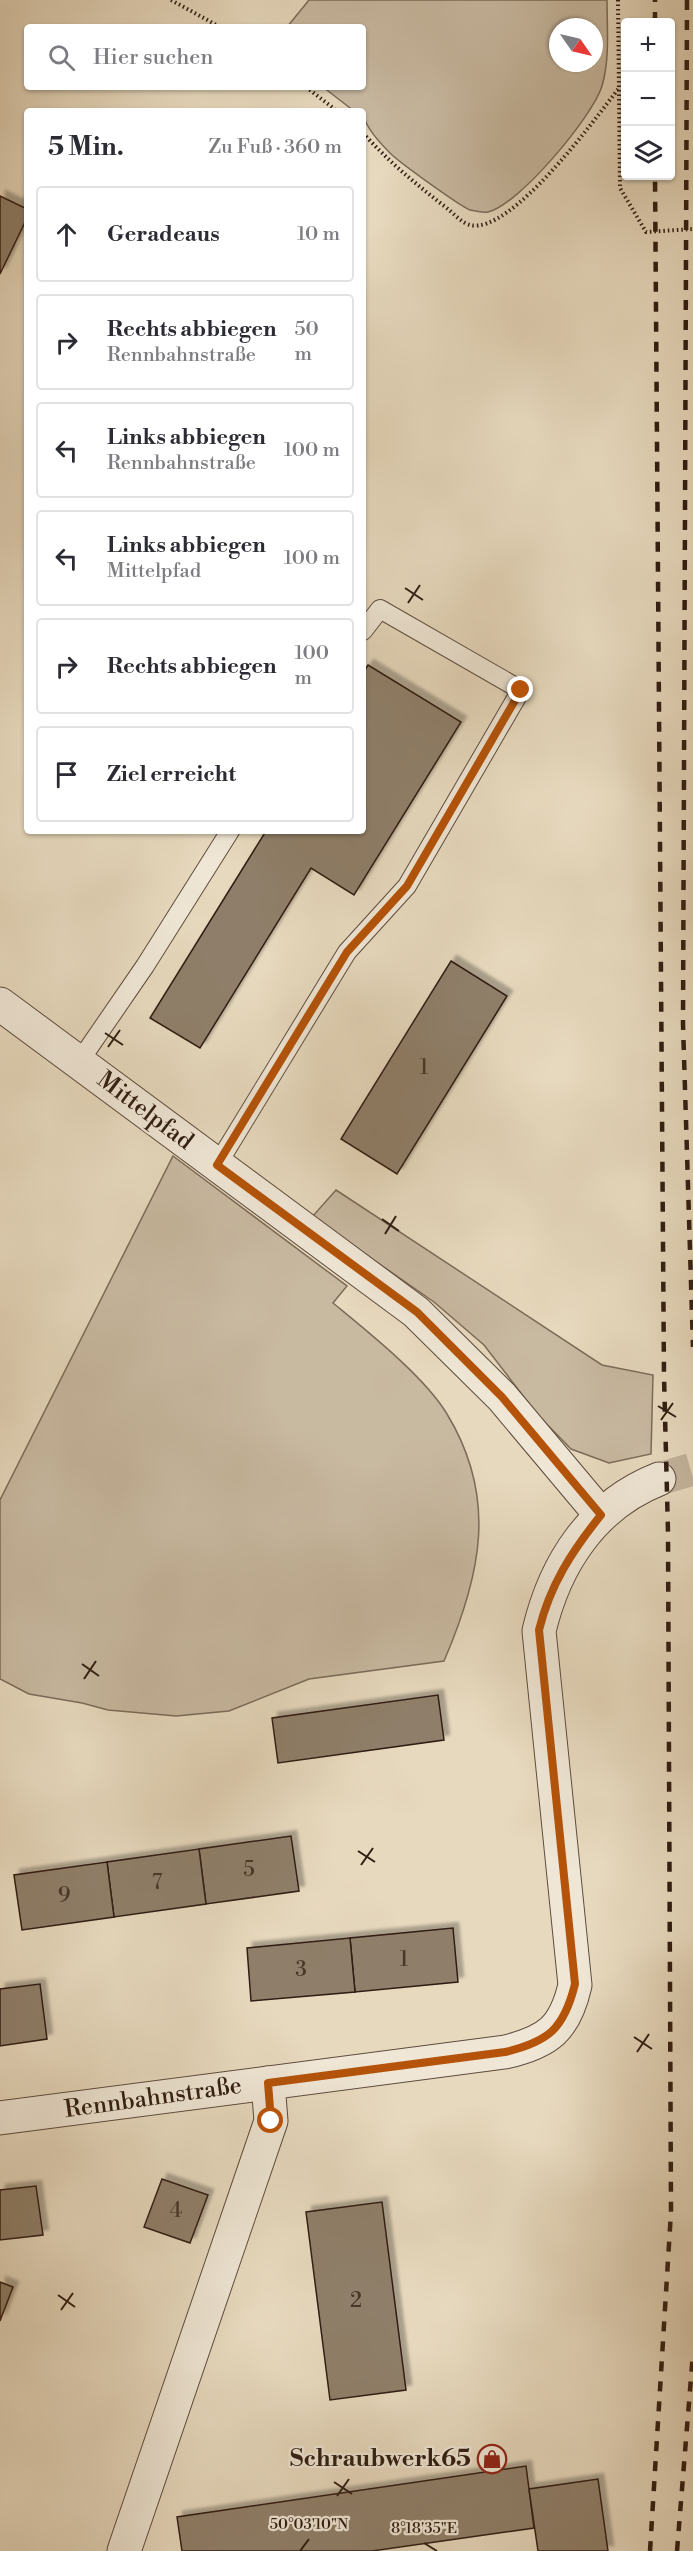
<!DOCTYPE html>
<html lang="de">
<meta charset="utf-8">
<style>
body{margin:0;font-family:"Libre Bodoni",serif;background:#f7f7f7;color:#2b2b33}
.controls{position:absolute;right:18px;top:18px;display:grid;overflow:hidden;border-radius:6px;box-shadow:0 2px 4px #0004}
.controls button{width:54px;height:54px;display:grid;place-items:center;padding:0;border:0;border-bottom:2px solid #e1e1e2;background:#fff;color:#2b2b33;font:30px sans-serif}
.compass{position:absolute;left:549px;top:18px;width:54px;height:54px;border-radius:50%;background:#fff;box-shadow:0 2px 4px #0004;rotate:124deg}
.stop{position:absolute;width:18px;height:18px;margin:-14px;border:4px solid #b45309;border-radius:50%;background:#fff}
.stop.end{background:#b45309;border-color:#fff;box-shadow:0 2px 6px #0008}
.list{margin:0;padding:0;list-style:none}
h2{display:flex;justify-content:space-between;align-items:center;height:78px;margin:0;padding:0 24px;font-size:26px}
h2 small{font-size:20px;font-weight:400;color:#7c7c81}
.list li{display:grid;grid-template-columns:39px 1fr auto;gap:18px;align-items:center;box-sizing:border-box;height:96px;margin:0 12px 12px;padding:0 12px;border:2px solid #e1e1e2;border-radius:6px}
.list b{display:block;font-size:22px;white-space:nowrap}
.list p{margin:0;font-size:20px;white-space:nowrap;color:#7c7c81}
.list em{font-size:20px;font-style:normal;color:#7c7c81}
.icon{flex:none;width:33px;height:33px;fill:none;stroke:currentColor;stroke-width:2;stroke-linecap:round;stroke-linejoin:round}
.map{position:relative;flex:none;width:693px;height:2551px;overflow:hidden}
.search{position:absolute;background:#fff;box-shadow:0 2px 4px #0004;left:24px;top:24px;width:342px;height:66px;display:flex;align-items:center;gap:15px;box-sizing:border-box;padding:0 21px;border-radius:6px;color:#7c7c81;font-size:22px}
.panel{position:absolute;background:#fff;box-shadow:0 2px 4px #0004;left:24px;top:108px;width:342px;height:726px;border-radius:6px}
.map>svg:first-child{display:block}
.green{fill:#c8b9a1;stroke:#7c6b5a;stroke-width:1.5;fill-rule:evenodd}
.building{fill:#8f7f6b;stroke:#301d12;stroke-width:1.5;filter:url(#shadow)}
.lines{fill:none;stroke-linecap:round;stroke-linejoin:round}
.street-tunnel{stroke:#c2b39c;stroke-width:33;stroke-dasharray:33 16;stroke-linecap:butt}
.lane-casing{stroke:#5e4c3d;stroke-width:20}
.street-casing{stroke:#5e4c3d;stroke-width:35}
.path{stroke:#301d12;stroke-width:4;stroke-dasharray:1.5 3;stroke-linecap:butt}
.lane{stroke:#efe6d5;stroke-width:18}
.street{stroke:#efe6d5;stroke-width:33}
.rail{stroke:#301d12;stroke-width:4.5;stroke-dasharray:10 10;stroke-linecap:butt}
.route{stroke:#b45309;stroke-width:8}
.ticks{fill:none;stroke:#301d12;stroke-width:2}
.labels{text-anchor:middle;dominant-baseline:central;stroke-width:4.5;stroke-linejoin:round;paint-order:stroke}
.number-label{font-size:21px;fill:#483628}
.street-label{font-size:24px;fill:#301d12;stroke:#efe6d5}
.poi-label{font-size:24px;font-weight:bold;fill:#301d12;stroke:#efe6d5;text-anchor:end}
.ticks-label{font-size:15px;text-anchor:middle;fill:#301d12;stroke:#efe6d5;stroke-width:4.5;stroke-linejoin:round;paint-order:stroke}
</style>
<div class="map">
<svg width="693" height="2551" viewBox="0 0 693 2551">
<defs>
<filter id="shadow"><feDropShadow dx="5.5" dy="-5.5" stdDeviation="1.5" flood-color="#0004"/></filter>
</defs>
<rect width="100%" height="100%" fill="#e7d9be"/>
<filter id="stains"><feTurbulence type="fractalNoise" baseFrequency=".00333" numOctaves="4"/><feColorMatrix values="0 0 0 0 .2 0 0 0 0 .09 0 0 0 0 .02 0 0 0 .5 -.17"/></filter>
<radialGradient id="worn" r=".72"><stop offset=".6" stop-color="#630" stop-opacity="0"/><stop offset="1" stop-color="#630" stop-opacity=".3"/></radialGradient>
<g class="green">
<path d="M309 0H607C607 28 610 59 602 86 593 116 519 205 488 212 484 213 475 211 470 210 460 206 397 161 389 152 379 142 363 125 363 111H354L323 87H363V27H287ZM558 27H594V63H558Z"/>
<path d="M173 1156 347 1286 333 1303C367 1331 425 1377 447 1414 498 1498 481 1575 444 1661L309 1679 229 1711 176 1716 108 1710 82 1703 29 1694 0 1679V1500Z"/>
<polygon points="336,1190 602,1365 653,1375 651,1454 609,1463 571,1449 537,1414 484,1345 434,1302 312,1217"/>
</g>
<g class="building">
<polygon points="0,196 27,209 27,218 0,274"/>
<polygon points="368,665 461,722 354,895 311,868 200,1048 150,1018 266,831 363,831 363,673"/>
<polygon points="451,961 507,996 397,1174 341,1139"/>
<polygon points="438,1695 444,1740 278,1763 272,1718"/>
<polygon points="291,1836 299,1891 206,1904 199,1849"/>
<polygon points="199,1849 206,1904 114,1917 107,1862"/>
<polygon points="107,1862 114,1917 22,1930 14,1875"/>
<polygon points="453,1928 458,1982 355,1992 350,1938"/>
<polygon points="350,1938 355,1992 251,2001 247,1948"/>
<polygon points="40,1984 47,2039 0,2046 0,1989"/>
<polygon points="162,2179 208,2195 190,2243 144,2227"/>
<polygon points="36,2186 43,2235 0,2240 0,2190"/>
<polygon points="382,2202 406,2390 330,2400 306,2212"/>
<polygon points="0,2282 13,2287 0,2321"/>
<polygon points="526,2466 534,2528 372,2551 182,2551 177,2517"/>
<polygon points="598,2479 608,2551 538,2551 529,2489"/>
</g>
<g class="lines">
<polyline class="street-tunnel" points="659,1479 693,1469"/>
<g class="lane-casing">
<g id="lane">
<polyline points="79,1062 145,966 230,831"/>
<polyline points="217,1165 347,952 407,886 521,690 380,609 363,631"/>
</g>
</g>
<g class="street-casing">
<g id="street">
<polyline points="0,1004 416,1312 502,1397 601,1515"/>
<path d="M0 2118 505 2052C548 2042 565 2029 575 1985L539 1631C555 1563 593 1505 659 1479"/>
<polyline points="124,2551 271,2121 268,2083"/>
</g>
</g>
<g class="path">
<polyline points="171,0 220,27"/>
<polyline points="618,0 620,188 646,232 693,229"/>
<polyline points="306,87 337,111"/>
<path d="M363 133C389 162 417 185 448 209 454 214 462 223 470 225 511 235 595 119 619 88"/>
</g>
<use href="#lane" class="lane"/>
<use href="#street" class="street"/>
<g class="rail">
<polyline points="687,0 683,1024 693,1347"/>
<polyline points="655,22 655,0"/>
<polyline points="650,2551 671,2212 668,1532 664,1376 655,176"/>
<polyline points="677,2551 693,2353"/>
</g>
</g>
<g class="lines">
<path class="route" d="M271 2121 268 2083 505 2052C548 2042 564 2029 575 1984L539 1630C550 1585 572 1551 601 1515L502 1397 417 1312 217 1165 347 952 407 886 521 690"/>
</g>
<path class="ticks" d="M405 588 423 600M408 603 420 585M105 1033 123 1045M108 1047 120 1030M382 1219 399 1231M385 1234 396 1216M658 1406 676 1417M661 1420 673 1403M82 1664 99 1676M84 1679 96 1661M358 1851 375 1862M361 1865 373 1848M634 2037 652 2049M637 2052 649 2034M58 2295 75 2307M61 2310 73 2293M334 2482 352 2494M337 2496 349 2479M424 2543 437 2551M300 2551 309 2539"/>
<defs>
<g id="shop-ring" transform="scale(1.5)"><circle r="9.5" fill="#efe6d5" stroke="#8f2418" stroke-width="1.5"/><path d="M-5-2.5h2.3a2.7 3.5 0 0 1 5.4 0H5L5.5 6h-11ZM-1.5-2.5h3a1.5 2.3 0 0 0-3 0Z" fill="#8f2418"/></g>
</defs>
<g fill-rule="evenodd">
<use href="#shop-ring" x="492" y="2459"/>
</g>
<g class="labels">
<g class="number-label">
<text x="424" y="1068">1</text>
<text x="249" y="1870">5</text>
<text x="157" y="1883">7</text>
<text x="64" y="1896">9</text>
<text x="404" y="1960">1</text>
<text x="301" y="1970">3</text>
<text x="176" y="2211">4</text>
<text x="356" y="2301">2</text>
</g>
<g class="street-label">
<text transform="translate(145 1111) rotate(37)">Mittelpfad</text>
<text transform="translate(153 2098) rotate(-8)">Rennbahnstraße</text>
</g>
<g class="poi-label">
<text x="471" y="2459">Schraubwerk65</text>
</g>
</g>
<g class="ticks-label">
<text x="309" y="2529">50°03'10"N</text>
<text x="424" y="2533">8°18'35"E</text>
</g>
<rect width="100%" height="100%" filter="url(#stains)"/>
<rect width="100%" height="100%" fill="url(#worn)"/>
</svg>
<div class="controls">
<button>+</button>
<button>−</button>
<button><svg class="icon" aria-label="layers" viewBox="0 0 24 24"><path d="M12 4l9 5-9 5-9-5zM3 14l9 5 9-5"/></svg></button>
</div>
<svg class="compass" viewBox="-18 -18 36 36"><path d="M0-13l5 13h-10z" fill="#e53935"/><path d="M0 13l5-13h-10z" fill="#7c7c81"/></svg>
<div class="stop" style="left:271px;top:2121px"></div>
<div class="stop end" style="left:521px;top:690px"></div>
<div class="search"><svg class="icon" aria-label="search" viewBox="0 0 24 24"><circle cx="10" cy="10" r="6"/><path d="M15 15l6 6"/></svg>Hier suchen</div>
<section class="panel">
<h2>5 Min.<small>Zu Fuß · 360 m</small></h2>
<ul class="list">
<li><svg class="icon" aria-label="ahead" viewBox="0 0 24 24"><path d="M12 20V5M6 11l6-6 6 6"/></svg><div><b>Geradeaus</b></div><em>10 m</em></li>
<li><svg class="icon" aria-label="right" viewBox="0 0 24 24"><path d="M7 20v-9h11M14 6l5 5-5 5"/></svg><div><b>Rechts abbiegen</b><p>Rennbahnstraße</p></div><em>50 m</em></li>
<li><svg class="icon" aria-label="left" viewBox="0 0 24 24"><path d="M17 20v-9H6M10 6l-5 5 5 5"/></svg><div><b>Links abbiegen</b><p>Rennbahnstraße</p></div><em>100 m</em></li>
<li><svg class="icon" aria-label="left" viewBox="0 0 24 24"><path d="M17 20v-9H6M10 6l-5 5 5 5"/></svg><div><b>Links abbiegen</b><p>Mittelpfad</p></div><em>100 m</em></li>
<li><svg class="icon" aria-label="right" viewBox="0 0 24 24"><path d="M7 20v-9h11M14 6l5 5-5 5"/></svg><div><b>Rechts abbiegen</b></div><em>100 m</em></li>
<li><svg class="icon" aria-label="arrive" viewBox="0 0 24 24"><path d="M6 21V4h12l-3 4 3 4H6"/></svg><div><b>Ziel erreicht</b></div></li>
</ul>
</section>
</div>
